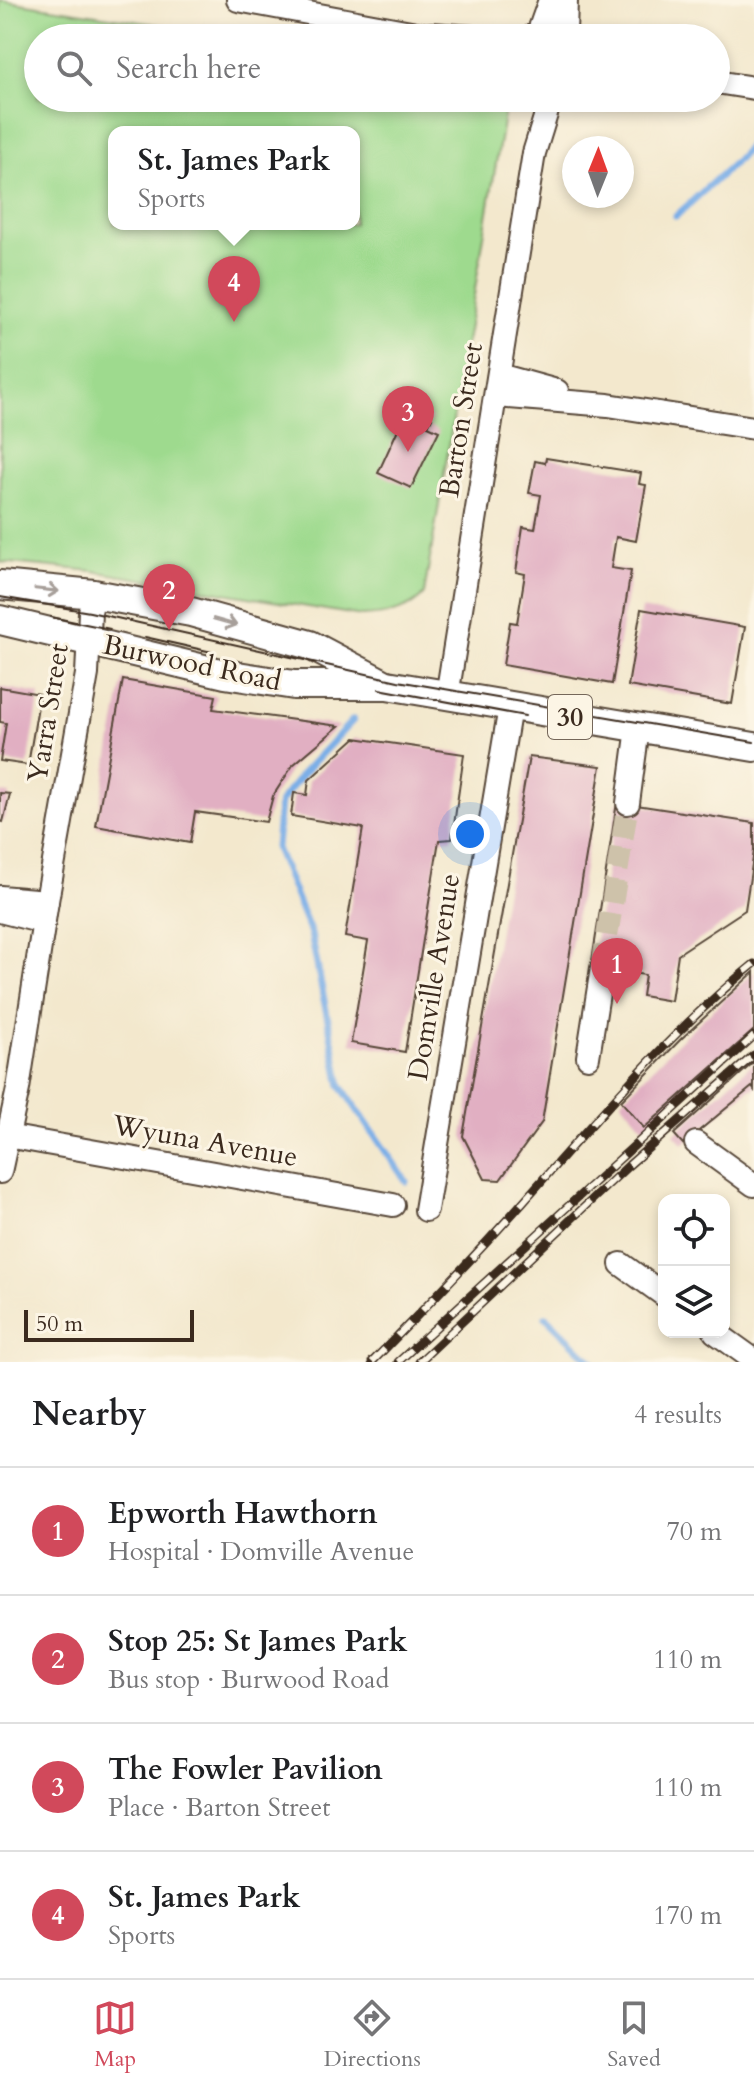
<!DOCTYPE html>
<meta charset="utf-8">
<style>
body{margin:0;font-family:Cardo,serif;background:#f6f6f6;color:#202124}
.controls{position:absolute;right:24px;bottom:24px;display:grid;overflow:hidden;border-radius:16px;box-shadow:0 4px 12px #0003}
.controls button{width:72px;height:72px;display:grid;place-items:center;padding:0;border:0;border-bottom:2px solid #e0e0e0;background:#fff;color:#202124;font:40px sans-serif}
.compass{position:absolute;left:562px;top:136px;width:72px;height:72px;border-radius:50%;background:#fff;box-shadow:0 4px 12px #0003;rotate:1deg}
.scale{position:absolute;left:24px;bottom:20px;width:170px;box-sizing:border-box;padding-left:8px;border:4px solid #3b2a1e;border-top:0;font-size:22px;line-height:28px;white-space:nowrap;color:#3b2a1e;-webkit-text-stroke:6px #fcf5e5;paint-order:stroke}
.you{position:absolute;left:470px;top:834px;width:28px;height:28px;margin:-20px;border:6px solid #fff;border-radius:50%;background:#1a73e8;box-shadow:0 0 0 12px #1a73e833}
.badge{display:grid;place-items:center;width:52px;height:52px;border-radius:50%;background:#d1495b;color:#fff;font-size:26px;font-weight:700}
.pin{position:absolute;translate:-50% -66px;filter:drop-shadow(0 2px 4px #0008)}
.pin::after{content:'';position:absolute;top:42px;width:28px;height:24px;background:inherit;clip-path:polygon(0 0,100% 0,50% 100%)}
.popup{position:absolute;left:108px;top:126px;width:252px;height:104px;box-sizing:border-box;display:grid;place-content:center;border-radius:16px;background:#fff;filter:drop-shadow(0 2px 6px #0005);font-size:26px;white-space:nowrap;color:#757577}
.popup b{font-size:30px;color:#202124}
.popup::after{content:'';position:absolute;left:50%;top:100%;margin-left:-16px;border:16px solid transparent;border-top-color:#fff}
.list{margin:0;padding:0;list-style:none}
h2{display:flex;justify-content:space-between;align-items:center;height:104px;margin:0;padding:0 32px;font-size:34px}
h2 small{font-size:26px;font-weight:400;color:#757577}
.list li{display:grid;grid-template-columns:52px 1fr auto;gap:24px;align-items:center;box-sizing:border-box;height:128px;padding:0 32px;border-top:2px solid #e0e0e0}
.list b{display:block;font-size:30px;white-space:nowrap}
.list p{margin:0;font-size:26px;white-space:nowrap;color:#757577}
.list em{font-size:26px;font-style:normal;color:#757577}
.icon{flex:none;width:44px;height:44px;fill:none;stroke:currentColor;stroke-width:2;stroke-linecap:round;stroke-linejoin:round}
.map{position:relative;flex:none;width:754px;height:1362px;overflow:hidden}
.search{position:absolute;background:#fff;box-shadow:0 4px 12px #0003;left:24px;right:24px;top:24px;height:88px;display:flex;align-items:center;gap:20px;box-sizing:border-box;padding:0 28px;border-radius:44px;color:#757577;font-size:30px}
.sheet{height:616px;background:#fff}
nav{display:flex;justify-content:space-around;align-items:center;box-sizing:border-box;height:112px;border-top:2px solid #e0e0e0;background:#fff;font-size:22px;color:#757577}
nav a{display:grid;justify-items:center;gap:4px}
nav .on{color:#d1495b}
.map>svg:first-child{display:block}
.green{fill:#9eda8e;stroke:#6c8256;stroke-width:2;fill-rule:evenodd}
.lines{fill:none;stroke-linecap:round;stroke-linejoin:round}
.stream{stroke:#7aaee7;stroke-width:7}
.building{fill:#e1afc2}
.minor-tunnel{stroke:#cec2aa;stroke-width:22;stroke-dasharray:22 11;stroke-linecap:butt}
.minor-casing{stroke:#574638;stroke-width:26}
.major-casing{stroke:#574638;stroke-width:32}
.minor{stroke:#fff;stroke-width:22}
.major{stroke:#fff;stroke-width:28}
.tram{stroke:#3b2a1e;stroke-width:2}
.rail-casing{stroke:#3b2a1e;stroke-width:9}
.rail{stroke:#fcf5e5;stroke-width:6;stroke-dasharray:18;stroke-linecap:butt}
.oneway{stroke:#a79f9a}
.labels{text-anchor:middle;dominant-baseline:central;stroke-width:6;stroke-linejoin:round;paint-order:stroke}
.shield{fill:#fcf5e5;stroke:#75675a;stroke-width:2}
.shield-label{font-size:26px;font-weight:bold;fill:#3b2a1e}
.street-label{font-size:28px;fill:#3b2a1e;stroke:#fcf5e5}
</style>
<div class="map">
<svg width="754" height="1362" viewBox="0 0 754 1362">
<rect width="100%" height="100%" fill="#fcf5e5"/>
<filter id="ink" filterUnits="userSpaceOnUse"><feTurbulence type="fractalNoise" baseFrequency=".0125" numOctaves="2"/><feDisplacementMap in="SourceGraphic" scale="16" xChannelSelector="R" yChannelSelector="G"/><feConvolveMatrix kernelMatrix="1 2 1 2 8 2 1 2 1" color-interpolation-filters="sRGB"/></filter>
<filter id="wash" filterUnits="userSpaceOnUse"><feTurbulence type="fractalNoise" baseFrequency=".006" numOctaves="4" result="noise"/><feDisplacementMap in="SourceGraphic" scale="32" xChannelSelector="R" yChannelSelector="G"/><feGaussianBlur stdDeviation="1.8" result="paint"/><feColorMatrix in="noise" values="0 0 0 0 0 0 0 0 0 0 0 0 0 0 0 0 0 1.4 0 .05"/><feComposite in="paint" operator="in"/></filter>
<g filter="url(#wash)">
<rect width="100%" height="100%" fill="#f3e8cd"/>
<path class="green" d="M0 0 244 38H38V98H507L424 594C409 612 384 615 362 616L93 571 0 562ZM114 132H354V224H114Z"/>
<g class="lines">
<g class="stream">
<polyline points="676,216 733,164 754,141"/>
<polyline points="353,720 303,773 280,802 276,848 311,934 341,1086 406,1181"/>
<polyline points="546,1317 592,1362"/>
</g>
</g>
<g id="blocks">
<g class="building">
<polygon points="416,411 432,418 428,426 439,431 411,488 378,473 404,416 412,419"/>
<polygon points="546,458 641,473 639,484 646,485 636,541 616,537 611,568 631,571 612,684 503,665 510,622 517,623 525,574 516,572 523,527 535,529 541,495 529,493 535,461 545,463"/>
<polygon points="641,609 745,627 732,704 628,686"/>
<polygon points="123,680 216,696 213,709 339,726 293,765 273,796 266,822 195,812 190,843 96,826"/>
<polygon points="0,687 40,694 28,765 0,761 6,723 0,722"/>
<polygon points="355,738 464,754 452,839 439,840 405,1052 351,1043 368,941 345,937 363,828 291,816 294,793 307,795 309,780"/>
<polygon points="529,757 601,766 542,1122 500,1180 485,1179 463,1136"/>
<polygon points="0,793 10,794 3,822 0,821"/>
<polygon points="617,802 754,823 754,851 745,910 678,954 671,1001 642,996 645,975 591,967"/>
<polygon points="754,972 754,1030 644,1128 621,1101 681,1039"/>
<polygon points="754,1062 754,1090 752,1087 683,1144 674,1134"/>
</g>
</g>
</g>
<g filter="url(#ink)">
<use href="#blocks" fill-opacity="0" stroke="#574638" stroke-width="2"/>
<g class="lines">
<polyline class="minor-tunnel" points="602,968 628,803"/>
<g class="minor-casing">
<g id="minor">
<polyline points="238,0 443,38"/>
<polyline points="539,31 550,0"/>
<polyline points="431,34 488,38"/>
<polyline points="565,34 566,0"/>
<path d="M530 38C543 26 556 27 569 38"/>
<polyline points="716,82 754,88"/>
<polyline points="499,375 557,391"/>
<polyline points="496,396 608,405 754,428"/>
<polyline points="447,696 534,153 551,98"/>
<polyline points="628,803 638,728"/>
<polyline points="0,897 47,901"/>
<polyline points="0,911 43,922"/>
<polyline points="588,1057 602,968"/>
<polyline points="7,1136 393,1205"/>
<polyline points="696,1143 754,1185"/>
<polyline points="0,1172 18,1089 47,901 87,674 90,612 94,594"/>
<polyline points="426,1210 510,707"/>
<polyline points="621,1264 664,1295"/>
<polyline points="715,1332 754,1360"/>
</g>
</g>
<g class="major-casing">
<g id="major">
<polyline points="0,585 94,594 191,612 310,645 382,683"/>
<polyline points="0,620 225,674 294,685 387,685 754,747"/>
</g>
</g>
<use href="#minor" class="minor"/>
<use href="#major" class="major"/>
<g class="tram">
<polyline points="0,597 90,612 398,681 754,742"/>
<polyline points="51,617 110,629"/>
<polyline points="145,637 212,652"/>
<polyline points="379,689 525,716"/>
</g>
<g class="rail-casing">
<g id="rail">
<path d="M372 1362C426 1307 479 1252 530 1194 601 1114 671 1031 754 964"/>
<polyline points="398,1362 754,1036"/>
<polyline points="419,1362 629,1165 754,1055"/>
</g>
</g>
<use href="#rail" class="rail"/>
</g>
<defs><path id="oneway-shaft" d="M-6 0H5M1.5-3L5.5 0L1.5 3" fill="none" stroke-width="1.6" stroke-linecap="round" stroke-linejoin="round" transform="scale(2)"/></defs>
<g class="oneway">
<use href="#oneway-shaft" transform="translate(47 590) rotate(6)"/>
<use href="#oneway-shaft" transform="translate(225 622) rotate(16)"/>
</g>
</g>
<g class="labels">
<rect class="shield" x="548" y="695" width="44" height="44" rx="6"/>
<g class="shield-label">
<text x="570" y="717">30</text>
</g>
<g class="street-label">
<text transform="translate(461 420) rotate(-81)">Barton Street</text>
<text transform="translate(192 663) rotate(12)">Burwood Road</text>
<text transform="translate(48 713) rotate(-81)">Yarra Street</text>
<text transform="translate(434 977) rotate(-81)">Domville Avenue</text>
<text transform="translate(205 1141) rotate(10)">Wyuna Avenue</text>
</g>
</g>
</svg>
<div class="controls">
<button><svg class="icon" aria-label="locate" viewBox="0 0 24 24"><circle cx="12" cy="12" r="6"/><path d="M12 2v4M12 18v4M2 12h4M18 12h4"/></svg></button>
<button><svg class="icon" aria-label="layers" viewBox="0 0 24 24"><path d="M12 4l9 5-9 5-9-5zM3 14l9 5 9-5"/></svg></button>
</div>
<svg class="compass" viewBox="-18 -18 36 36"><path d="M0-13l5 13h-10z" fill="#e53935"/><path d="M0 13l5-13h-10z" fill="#757577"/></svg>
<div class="scale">50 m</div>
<div class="you"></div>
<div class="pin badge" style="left:617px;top:1004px">1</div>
<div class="pin badge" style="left:169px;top:630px">2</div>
<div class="pin badge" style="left:408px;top:452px">3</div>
<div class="pin badge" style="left:234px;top:322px">4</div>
<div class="popup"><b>St. James Park</b>Sports</div>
<div class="search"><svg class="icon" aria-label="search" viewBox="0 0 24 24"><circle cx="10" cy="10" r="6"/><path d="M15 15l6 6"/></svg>Search here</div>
</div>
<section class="sheet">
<h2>Nearby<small>4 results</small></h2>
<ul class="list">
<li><span class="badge">1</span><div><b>Epworth Hawthorn</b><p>Hospital · Domville Avenue</p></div><em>70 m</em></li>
<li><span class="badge">2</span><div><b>Stop 25: St James Park</b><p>Bus stop · Burwood Road</p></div><em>110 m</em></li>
<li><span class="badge">3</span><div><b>The Fowler Pavilion</b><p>Place · Barton Street</p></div><em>110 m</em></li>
<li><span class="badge">4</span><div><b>St. James Park</b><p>Sports</p></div><em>170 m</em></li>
</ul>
</section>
<nav>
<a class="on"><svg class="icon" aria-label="map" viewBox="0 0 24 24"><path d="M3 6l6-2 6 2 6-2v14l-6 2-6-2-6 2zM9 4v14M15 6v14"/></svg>Map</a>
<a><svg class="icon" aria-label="directions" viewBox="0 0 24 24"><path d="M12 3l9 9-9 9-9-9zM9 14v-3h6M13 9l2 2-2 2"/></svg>Directions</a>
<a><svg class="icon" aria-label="saved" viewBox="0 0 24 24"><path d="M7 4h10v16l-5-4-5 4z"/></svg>Saved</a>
</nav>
